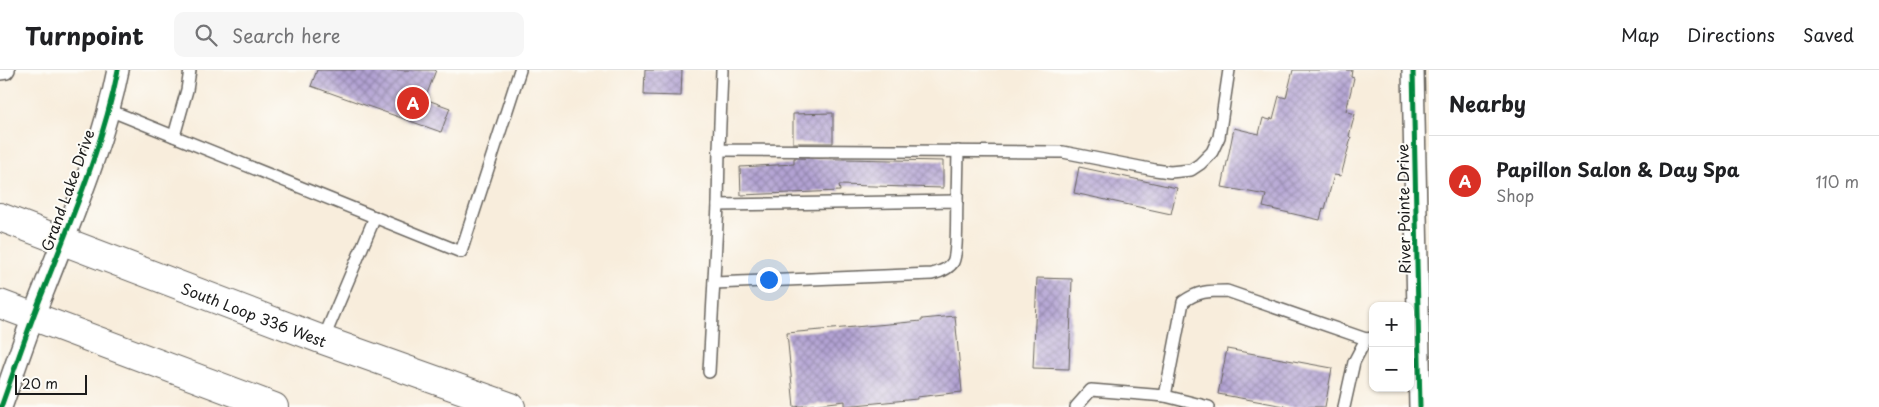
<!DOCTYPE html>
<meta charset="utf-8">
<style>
body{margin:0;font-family:"Playpen Sans",sans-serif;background:#f6f6f6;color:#202124}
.controls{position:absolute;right:15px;bottom:15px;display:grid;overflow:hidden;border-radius:10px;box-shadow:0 1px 4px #0004}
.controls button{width:45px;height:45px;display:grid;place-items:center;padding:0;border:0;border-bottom:1px solid #e0e0e0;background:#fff;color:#202124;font:25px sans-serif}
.scale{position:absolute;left:15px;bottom:12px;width:72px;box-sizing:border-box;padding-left:5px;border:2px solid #1c1c1c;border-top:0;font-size:14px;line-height:18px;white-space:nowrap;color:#1c1c1c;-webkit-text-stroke:4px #fdfcf7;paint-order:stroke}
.you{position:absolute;left:768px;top:209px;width:18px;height:18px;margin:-12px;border:4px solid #fff;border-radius:50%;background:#1a73e8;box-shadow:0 0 0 8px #1a73e833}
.badge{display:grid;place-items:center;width:32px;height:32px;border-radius:50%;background:#d93025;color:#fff;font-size:16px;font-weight:700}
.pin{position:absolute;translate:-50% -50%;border:2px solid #fff;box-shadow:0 1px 5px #0006}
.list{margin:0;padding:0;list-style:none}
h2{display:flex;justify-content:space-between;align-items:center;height:65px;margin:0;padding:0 20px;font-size:21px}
h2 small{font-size:16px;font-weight:400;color:#757577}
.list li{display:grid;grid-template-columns:32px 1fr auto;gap:15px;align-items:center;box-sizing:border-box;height:90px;padding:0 20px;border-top:1px solid #e0e0e0}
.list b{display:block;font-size:19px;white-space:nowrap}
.list p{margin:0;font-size:16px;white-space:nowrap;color:#757577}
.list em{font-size:16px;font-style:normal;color:#757577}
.icon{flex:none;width:28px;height:28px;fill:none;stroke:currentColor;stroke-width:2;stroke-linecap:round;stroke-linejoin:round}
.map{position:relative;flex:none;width:1429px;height:337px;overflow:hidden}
header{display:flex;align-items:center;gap:30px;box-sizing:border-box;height:70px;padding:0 25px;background:#fff;border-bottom:1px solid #e0e0e0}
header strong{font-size:24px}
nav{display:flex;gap:28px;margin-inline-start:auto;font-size:18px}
.search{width:350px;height:45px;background:#f6f6f6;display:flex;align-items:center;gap:12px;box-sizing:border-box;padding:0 18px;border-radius:10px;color:#757577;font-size:19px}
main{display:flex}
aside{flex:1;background:#fff}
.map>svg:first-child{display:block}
.building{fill:url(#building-cross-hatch)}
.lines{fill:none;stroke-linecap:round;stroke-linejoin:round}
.service-casing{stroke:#69655f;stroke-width:14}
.minor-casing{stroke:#69655f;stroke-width:24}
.primary-casing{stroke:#69655f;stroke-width:30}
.service{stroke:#fff;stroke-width:11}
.minor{stroke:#fff;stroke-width:21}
.primary{stroke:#fff;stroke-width:28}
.cycleway-casing{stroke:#fdfcf7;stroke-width:8}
.cycleway{stroke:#00873e;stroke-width:5}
.labels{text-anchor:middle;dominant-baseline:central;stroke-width:4;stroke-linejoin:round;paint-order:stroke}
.street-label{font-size:15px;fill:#1c1c1c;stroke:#fdfcf7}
</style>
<header>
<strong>Turnpoint</strong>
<div class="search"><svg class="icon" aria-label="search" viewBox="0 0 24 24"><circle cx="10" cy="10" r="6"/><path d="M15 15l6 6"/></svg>Search here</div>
<nav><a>Map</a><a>Directions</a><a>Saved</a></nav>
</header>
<main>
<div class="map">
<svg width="1429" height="337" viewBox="0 0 1429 337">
<defs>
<pattern id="building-cross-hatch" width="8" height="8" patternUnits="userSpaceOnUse" patternTransform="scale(1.25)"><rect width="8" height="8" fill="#b2a2d3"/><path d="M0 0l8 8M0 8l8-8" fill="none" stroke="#9083aa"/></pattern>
</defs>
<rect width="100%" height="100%" fill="#fdfcf7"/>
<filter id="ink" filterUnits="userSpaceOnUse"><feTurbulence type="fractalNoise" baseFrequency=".02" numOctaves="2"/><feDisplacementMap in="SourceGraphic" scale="10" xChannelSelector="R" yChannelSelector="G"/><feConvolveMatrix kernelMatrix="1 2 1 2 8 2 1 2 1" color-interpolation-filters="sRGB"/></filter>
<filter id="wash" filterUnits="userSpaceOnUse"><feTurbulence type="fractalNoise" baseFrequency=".0096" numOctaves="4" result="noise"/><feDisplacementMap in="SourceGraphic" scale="20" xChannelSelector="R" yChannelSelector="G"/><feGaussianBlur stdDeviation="1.12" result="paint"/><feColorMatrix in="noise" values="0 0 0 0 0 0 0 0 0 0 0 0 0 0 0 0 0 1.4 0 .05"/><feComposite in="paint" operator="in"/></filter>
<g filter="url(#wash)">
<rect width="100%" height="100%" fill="#f8eddc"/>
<g id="blocks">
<g class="building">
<polygon points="317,0 436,0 425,29 450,38 441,62 311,16"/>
<polygon points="645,0 682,0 681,26 644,25"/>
<polygon points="1293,0 1352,0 1351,7 1354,8 1346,41 1355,44 1349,66 1351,68 1341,106 1334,105 1325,139 1323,138 1320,150 1263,137 1266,125 1222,117 1234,58 1259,64 1263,48 1270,50 1271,48 1273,49 1279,26 1286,28"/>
<polygon points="833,43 833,73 793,73 793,44"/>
<polygon points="794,88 943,91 943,118 839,115 840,121 741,125 740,97 794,94"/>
<polygon points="1079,97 1177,118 1171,144 1074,123"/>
<polygon points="1037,208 1072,209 1069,299 1033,298"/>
<polygon points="955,246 962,322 917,327 917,329 845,336 845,331 794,337 787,263 922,251 922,249"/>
<polygon points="1227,279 1332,298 1325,337 1290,337 1218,324"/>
</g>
</g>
</g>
<g filter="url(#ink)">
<use href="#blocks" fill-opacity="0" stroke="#69655f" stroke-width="1"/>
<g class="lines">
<g class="service-casing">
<g id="service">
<polyline points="722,0 719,80 1063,82 1155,100 1170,102 1191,100 1200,94 1212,82 1219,67 1229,0"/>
<polyline points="0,4 7,3 9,0"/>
<polyline points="109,40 461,182 520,0"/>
<polyline points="174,66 187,20 190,0"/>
<polyline points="957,131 958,81"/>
<path d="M714 213 932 204C940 202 949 199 953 192 958 182 956 144 957 131L718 135"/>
<polyline points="323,270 375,147"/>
<polyline points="709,302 718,135 719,80"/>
<polyline points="1165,326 1209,337"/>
<path d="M1076 337 1091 320 1165 326 1183 232C1198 221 1208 221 1227 221L1366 269 1373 268"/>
<polyline points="1344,337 1354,292 1366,269"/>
</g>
</g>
<g class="minor-casing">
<g id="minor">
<polyline points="1413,0 1420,337"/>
<path d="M1 337C15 298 28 258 44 219 72 147 103 76 118 0"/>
</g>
</g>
<g class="primary-casing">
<g id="primary">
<path id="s1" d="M0 147 323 270 511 337"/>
<polyline points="0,234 274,337"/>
</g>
</g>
<use href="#service" class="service"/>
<use href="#minor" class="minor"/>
<use href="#primary" class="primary"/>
<g class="cycleway-casing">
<g id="cycleway">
<polyline points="1413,0 1420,337"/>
<path d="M1 337C15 298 28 258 44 219 72 147 103 76 118 0"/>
</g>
</g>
<use href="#cycleway" class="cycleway"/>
</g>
</g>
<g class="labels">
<g class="street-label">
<text transform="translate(67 120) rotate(-70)">Grand Lake Drive</text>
<text transform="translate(1403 139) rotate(-91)">River Pointe Drive</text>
<text stroke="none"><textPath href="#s1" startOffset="272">South Loop 336 West</textPath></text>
</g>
</g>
</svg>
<div class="controls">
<button>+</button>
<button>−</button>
</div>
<div class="scale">20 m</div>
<div class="you"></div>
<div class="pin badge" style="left:413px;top:33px">A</div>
</div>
<aside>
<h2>Nearby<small></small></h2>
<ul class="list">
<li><span class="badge">A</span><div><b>Papillon Salon &amp; Day Spa</b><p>Shop</p></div><em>110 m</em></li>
</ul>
</aside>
</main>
